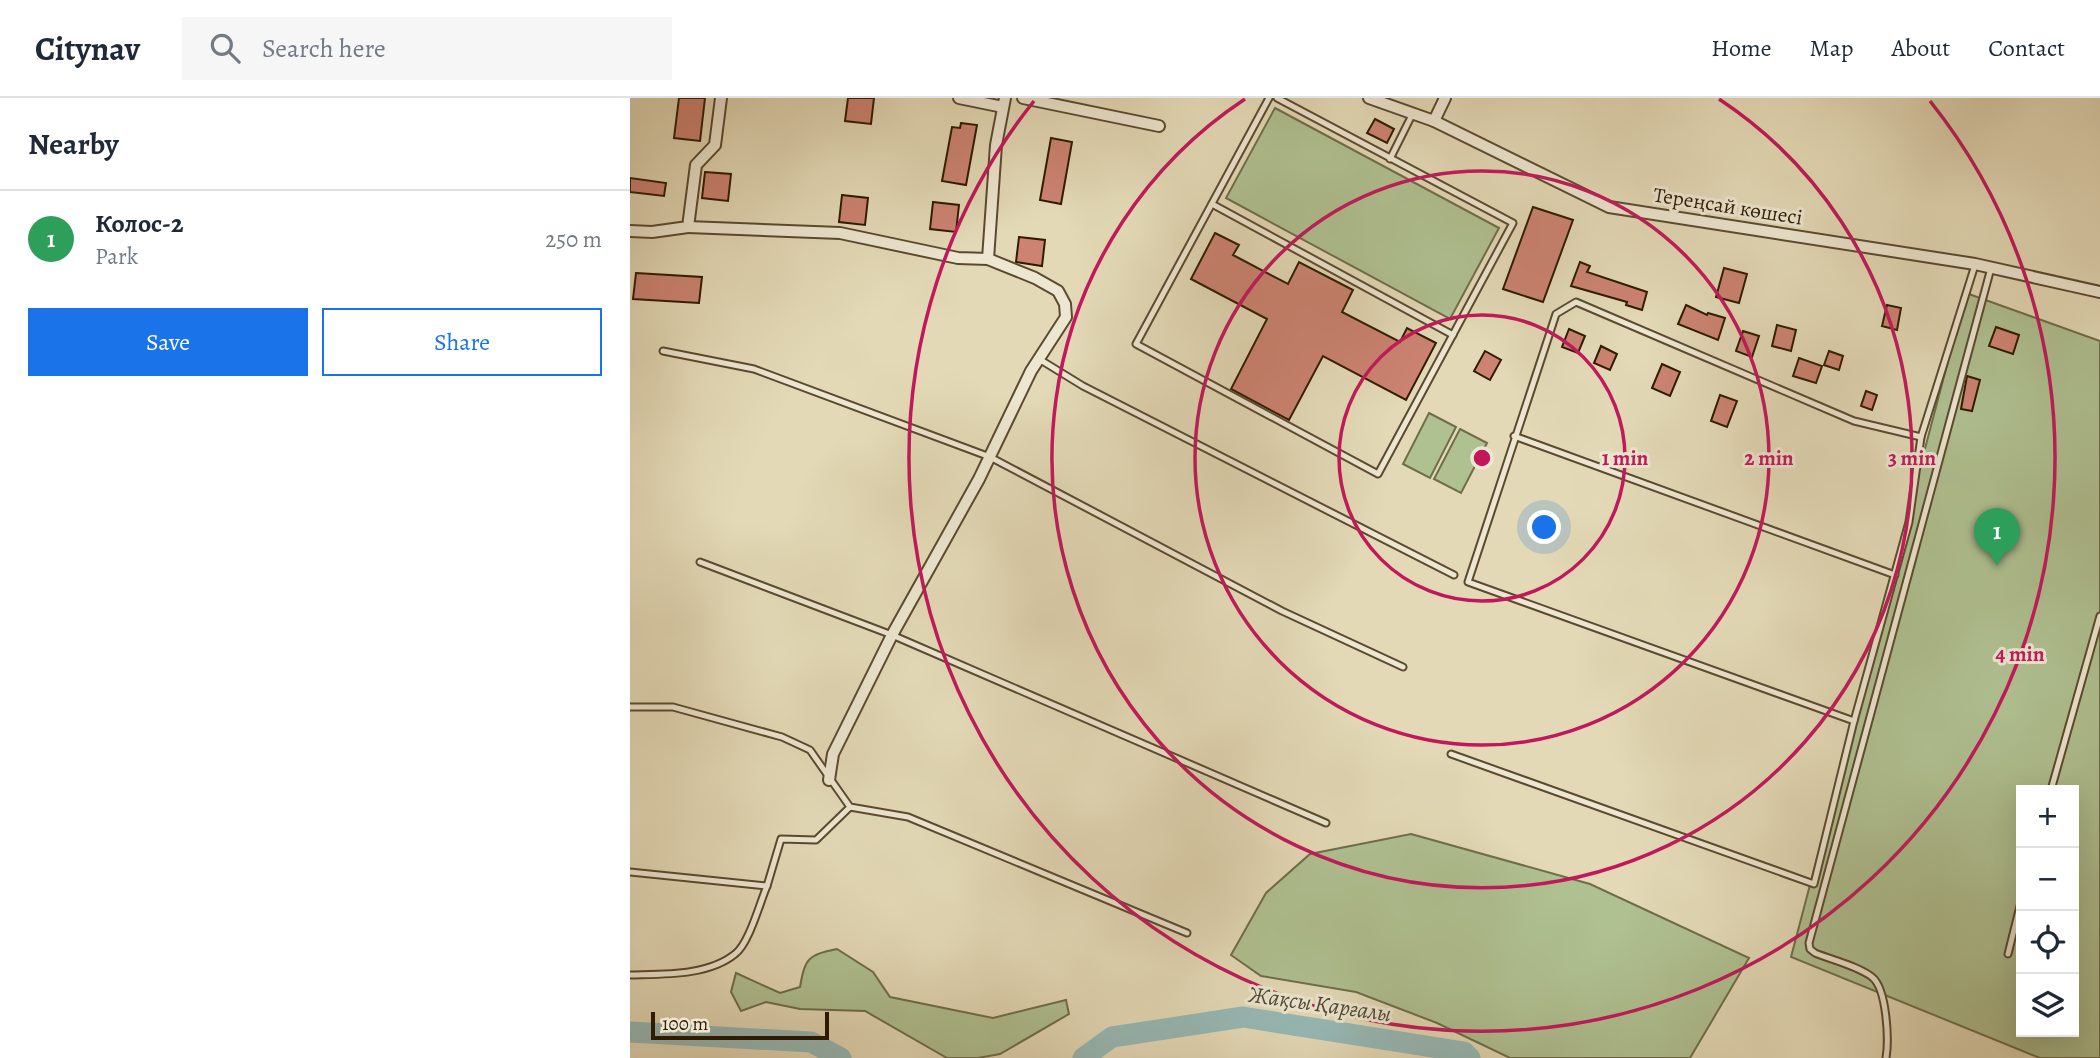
<!DOCTYPE html>
<meta charset="utf-8">
<style>
body{margin:0;font-family:Alegreya,serif;background:#f6f6f7;color:#1f2937}
.controls{position:absolute;right:21px;bottom:21px;display:grid;overflow:hidden;border-radius:0px;box-shadow:0 7px 28px #0002}
.controls button{width:63px;height:63px;display:grid;place-items:center;padding:0;border:0;border-bottom:2px solid #e0e1e3;background:#fff;color:#1f2937;font:35px sans-serif}
.scale{position:absolute;left:21px;bottom:18px;width:178px;box-sizing:border-box;padding-left:7px;border:4px solid #2e1b02;border-top:0;font-size:19px;line-height:24px;white-space:nowrap;color:#2e1b02;-webkit-text-stroke:5px #ede6d0;paint-order:stroke}
.you{position:absolute;left:915px;top:430px;width:24px;height:24px;margin:-18px;border:5px solid #fff;border-radius:50%;background:#1a73e8;box-shadow:0 0 0 10px #1a73e833}
.badge{display:grid;place-items:center;width:46px;height:46px;border-radius:50%;background:#1a73e8;color:#fff;font-size:23px;font-weight:700}
.pin{position:absolute;translate:-50% -58px;filter:drop-shadow(0 2px 4px #0008)}
.pin::after{content:'';position:absolute;top:37px;width:24px;height:21px;background:inherit;clip-path:polygon(0 0,100% 0,50% 100%)}
.list{margin:0;padding:0;list-style:none}
h2{display:flex;justify-content:space-between;align-items:center;height:91px;margin:0;padding:0 28px;font-size:30px}
h2 small{font-size:23px;font-weight:400;color:#747a83}
.list li{display:grid;grid-template-columns:46px 1fr auto;gap:21px;align-items:center;box-sizing:border-box;height:98px;padding:0 28px;border-top:2px solid #e0e1e3}
.list b{display:block;font-size:26px;white-space:nowrap}
.list p{margin:0;font-size:23px;white-space:nowrap;color:#747a83}
.list em{font-size:23px;font-style:normal;color:#747a83}
.actions{display:flex;gap:14px;padding:21px 28px}
.actions a{flex:1;padding:16px 0;border:2px solid #1a73e8;border-radius:0px;text-align:center;font-size:24px;color:#1a73e8}
.actions .main{background:#1a73e8;color:#fff}
.icon{flex:none;width:38px;height:38px;fill:none;stroke:currentColor;stroke-width:2;stroke-linecap:round;stroke-linejoin:round}
.map{position:relative;flex:none;width:1470px;height:960px;overflow:hidden}
header{display:flex;align-items:center;gap:42px;box-sizing:border-box;height:98px;padding:0 35px;background:#fff;border-bottom:2px solid #e0e1e3}
header strong{font-size:33px}
nav{display:flex;gap:38px;margin-inline-start:auto;font-size:24px}
.search{width:490px;height:63px;background:#f6f6f7;display:flex;align-items:center;gap:18px;box-sizing:border-box;padding:0 24px;border-radius:0px;color:#747a83;font-size:26px}
main{display:flex}
aside{flex:1;background:#fff}
.map>svg:first-child{display:block}
.green{fill:#afc091;stroke:#6e6e4a;stroke-width:2;fill-rule:evenodd}
.lines{fill:none;stroke-linecap:round;stroke-linejoin:round}
.river{stroke:#97b9b6;stroke-width:21}
.building{fill:#cc8372;stroke:#2e1b02;stroke-width:2}
.service-casing{stroke:#5b4a2f;stroke-width:9}
.minor-casing{stroke:#5b4a2f;stroke-width:14}
.service{stroke:#ede6d0;stroke-width:5}
.minor{stroke:#ede6d0;stroke-width:10}
.ring{fill:none;stroke:#c2185b;stroke-width:3.5}
.labels{text-anchor:middle;dominant-baseline:central;stroke-width:6;stroke-linejoin:round;paint-order:stroke}
.street-label{font-size:21px;fill:#2e1b02;stroke:#ede6d0}
.water-label{font-size:23px;font-style:italic;fill:#4e4a38;stroke:#ede6d0}
.centre{fill:#c2185b;stroke:#ede6d0;stroke-width:3.5}
.ring-label{font-size:21px;text-anchor:middle;font-weight:bold;fill:#c2185b;stroke:#ede6d0;stroke-width:6;stroke-linejoin:round;paint-order:stroke}
</style>
<header>
<strong>Citynav</strong>
<div class="search"><svg class="icon" aria-label="search" viewBox="0 0 24 24"><circle cx="10" cy="10" r="6"/><path d="M15 15l6 6"/></svg>Search here</div>
<nav><a>Home</a><a>Map</a><a>About</a><a>Contact</a></nav>
</header>
<main>
<aside>
<h2>Nearby<small></small></h2>
<ul class="list">
<li><span class="badge" style="background:#2e9e5b">1</span><div><b>Колос-2</b><p>Park</p></div><em>250 m</em></li>
</ul>
<div class="actions"><a class="main">Save</a><a>Share</a></div>
</aside>
<div class="map">
<svg width="1470" height="960" viewBox="0 0 1470 960">
<rect width="100%" height="100%" fill="#e3d9b6"/>
<filter id="stains"><feTurbulence type="fractalNoise" baseFrequency=".00286" numOctaves="4"/><feColorMatrix values="0 0 0 0 .2 0 0 0 0 .09 0 0 0 0 .02 0 0 0 .5 -.17"/></filter>
<radialGradient id="worn" r=".72"><stop offset=".6" stop-color="#630" stop-opacity="0"/><stop offset="1" stop-color="#630" stop-opacity=".3"/></radialGradient>
<g class="green">
<polygon points="645,10 869,130 820,221 596,100"/>
<path d="M1336 195 1470 243V960H1410L1161 859ZM1391 692H1444V934H1391Z"/>
<polygon points="799,315 826,329 800,380 773,366"/>
<polygon points="830,331 857,345 831,395 804,381"/>
<polygon points="781,736 960,786 1119,860 1060,960 880,960 807,925 726,894 631,878 601,857 636,795 680,756"/>
<path d="M207 851 243 874 260 899 363 920 436 902 439 916 370 956 348 960H317L235 913 170 911 136 904 111 913 101 894 106 875 150 895 170 889C175 860 178 857 207 851Z"/>
</g>
<g class="lines">
<g class="river">
<polyline points="0,934 181,944 211,960"/>
<polyline points="453,960 482,939 613,919 834,954 840,960"/>
</g>
</g>
<g class="building">
<polygon points="49,0 75,0 70,43 44,40"/>
<polygon points="218,0 244,0 241,26 215,23"/>
<polygon points="745,21 764,31 757,45 737,35"/>
<polygon points="331,25 347,27 336,87 312,83 322,29 330,30"/>
<polygon points="421,40 442,44 431,106 410,102"/>
<polygon points="75,74 101,76 98,103 72,100"/>
<polygon points="0,80 36,85 34,98 0,94"/>
<polygon points="212,97 238,100 235,127 209,124"/>
<polygon points="303,104 329,107 326,134 300,131"/>
<polygon points="903,109 943,122 913,204 873,191"/>
<polygon points="585,135 609,147 603,157 658,186 669,164 723,192 712,214 770,244 777,230 806,245 776,302 693,258 659,322 601,291 637,221 561,181"/>
<polygon points="389,139 415,142 412,168 386,164"/>
<polygon points="950,164 960,168 957,174 1017,194 1012,212 996,207 997,204 941,188"/>
<polygon points="1094,170 1117,176 1109,205 1086,199"/>
<polygon points="6,175 72,179 69,205 3,201"/>
<polygon points="1056,207 1077,217 1078,215 1095,220 1088,242 1048,226"/>
<polygon points="1257,207 1271,210 1267,232 1252,228"/>
<polygon points="1147,227 1166,232 1161,253 1142,248"/>
<polygon points="1366,229 1389,237 1383,256 1359,248"/>
<polygon points="939,231 955,238 948,255 932,249"/>
<polygon points="1113,233 1129,238 1122,259 1106,253"/>
<polygon points="971,248 987,256 980,272 964,265"/>
<polygon points="855,253 871,262 860,282 844,273"/>
<polygon points="1199,253 1213,258 1209,272 1194,267"/>
<polygon points="1169,260 1192,268 1186,285 1163,278"/>
<polygon points="1032,266 1050,274 1040,298 1022,290"/>
<polygon points="1337,278 1350,282 1342,313 1331,311"/>
<polygon points="1236,293 1247,297 1242,312 1231,308"/>
<polygon points="1090,297 1107,303 1097,329 1081,323"/>
</g>
<g class="lines">
<g class="service-casing">
<g id="service">
<polyline points="639,0 506,246 748,376 883,125 647,0"/>
<polyline points="760,61 782,17"/>
<polyline points="582,106 823,237"/>
<polyline points="33,253 124,271 360,359 652,513 773,569"/>
<polyline points="409,261 453,288 824,477"/>
<polyline points="884,338 1265,477"/>
<polyline points="70,464 262,537 696,725"/>
<polyline points="0,609 43,609 152,639 180,652 220,709 278,719 557,835"/>
<polyline points="1224,623 1279,424 1291,339 1345,167"/>
<polyline points="821,656 1184,786 1224,623 838,484 926,216 946,204 1224,323 1291,339"/>
<polyline points="1421,692 1470,518"/>
<path d="M0 774 137 788C130 804 119 846 105 856 78 878 33 876 0 877"/>
<polyline points="137,788 151,741 186,742 220,709"/>
<polyline points="1378,856 1391,804"/>
<path d="M1256 960C1259 942 1257 891 1242 879 1228 868 1202 862 1185 855L1180 851 1179 845 1361 170"/>
</g>
</g>
<g class="minor-casing">
<g id="minor">
<polyline points="329,0 373,9"/>
<polyline points="393,0 529,28"/>
<polyline points="739,0 804,23 979,109 1345,166 1470,194"/>
<polyline points="804,23 815,0"/>
<polyline points="58,129 210,135 328,160 358,161 405,180 428,193 435,206 436,219 401,273 349,381 262,537 203,656 199,682"/>
<polyline points="0,133 22,134 58,129 66,67 85,47 91,0"/>
<polyline points="358,161 366,47 375,0"/>
</g>
</g>
<use href="#service" class="service"/>
<use href="#minor" class="minor"/>
</g>
<g class="ring">
<circle cx="852" cy="360" r="143"/>
<circle cx="852" cy="360" r="287"/>
<path d="M1089 1A430 430 0 1 1 615 1"/>
<path d="M1300 3A573 573 0 1 1 404 3"/>
</g>
<g class="labels">
<g class="street-label">
<text transform="translate(1098 108) rotate(9)">Тереңсай көшесі</text>
</g>
<g class="water-label">
<text transform="translate(690 906) rotate(8)">Жақсы Қарғалы</text>
</g>
</g>
<circle cx="852" cy="360" r="10" class="centre"/>
<g class="ring-label">
<text x="995" y="367">1 min</text>
<text x="1139" y="367">2 min</text>
<text x="1282" y="367">3 min</text>
<text x="1390" y="563">4 min</text>
</g>
<rect width="100%" height="100%" filter="url(#stains)"/>
<rect width="100%" height="100%" fill="url(#worn)"/>
</svg>
<div class="controls">
<button>+</button>
<button>−</button>
<button><svg class="icon" aria-label="locate" viewBox="0 0 24 24"><circle cx="12" cy="12" r="6"/><path d="M12 2v4M12 18v4M2 12h4M18 12h4"/></svg></button>
<button><svg class="icon" aria-label="layers" viewBox="0 0 24 24"><path d="M12 4l9 5-9 5-9-5zM3 14l9 5 9-5"/></svg></button>
</div>
<div class="scale">100 m</div>
<div class="you"></div>
<div class="pin badge" style="left:1367px;top:468px;background:#2e9e5b">1</div>
</div>
</main>
